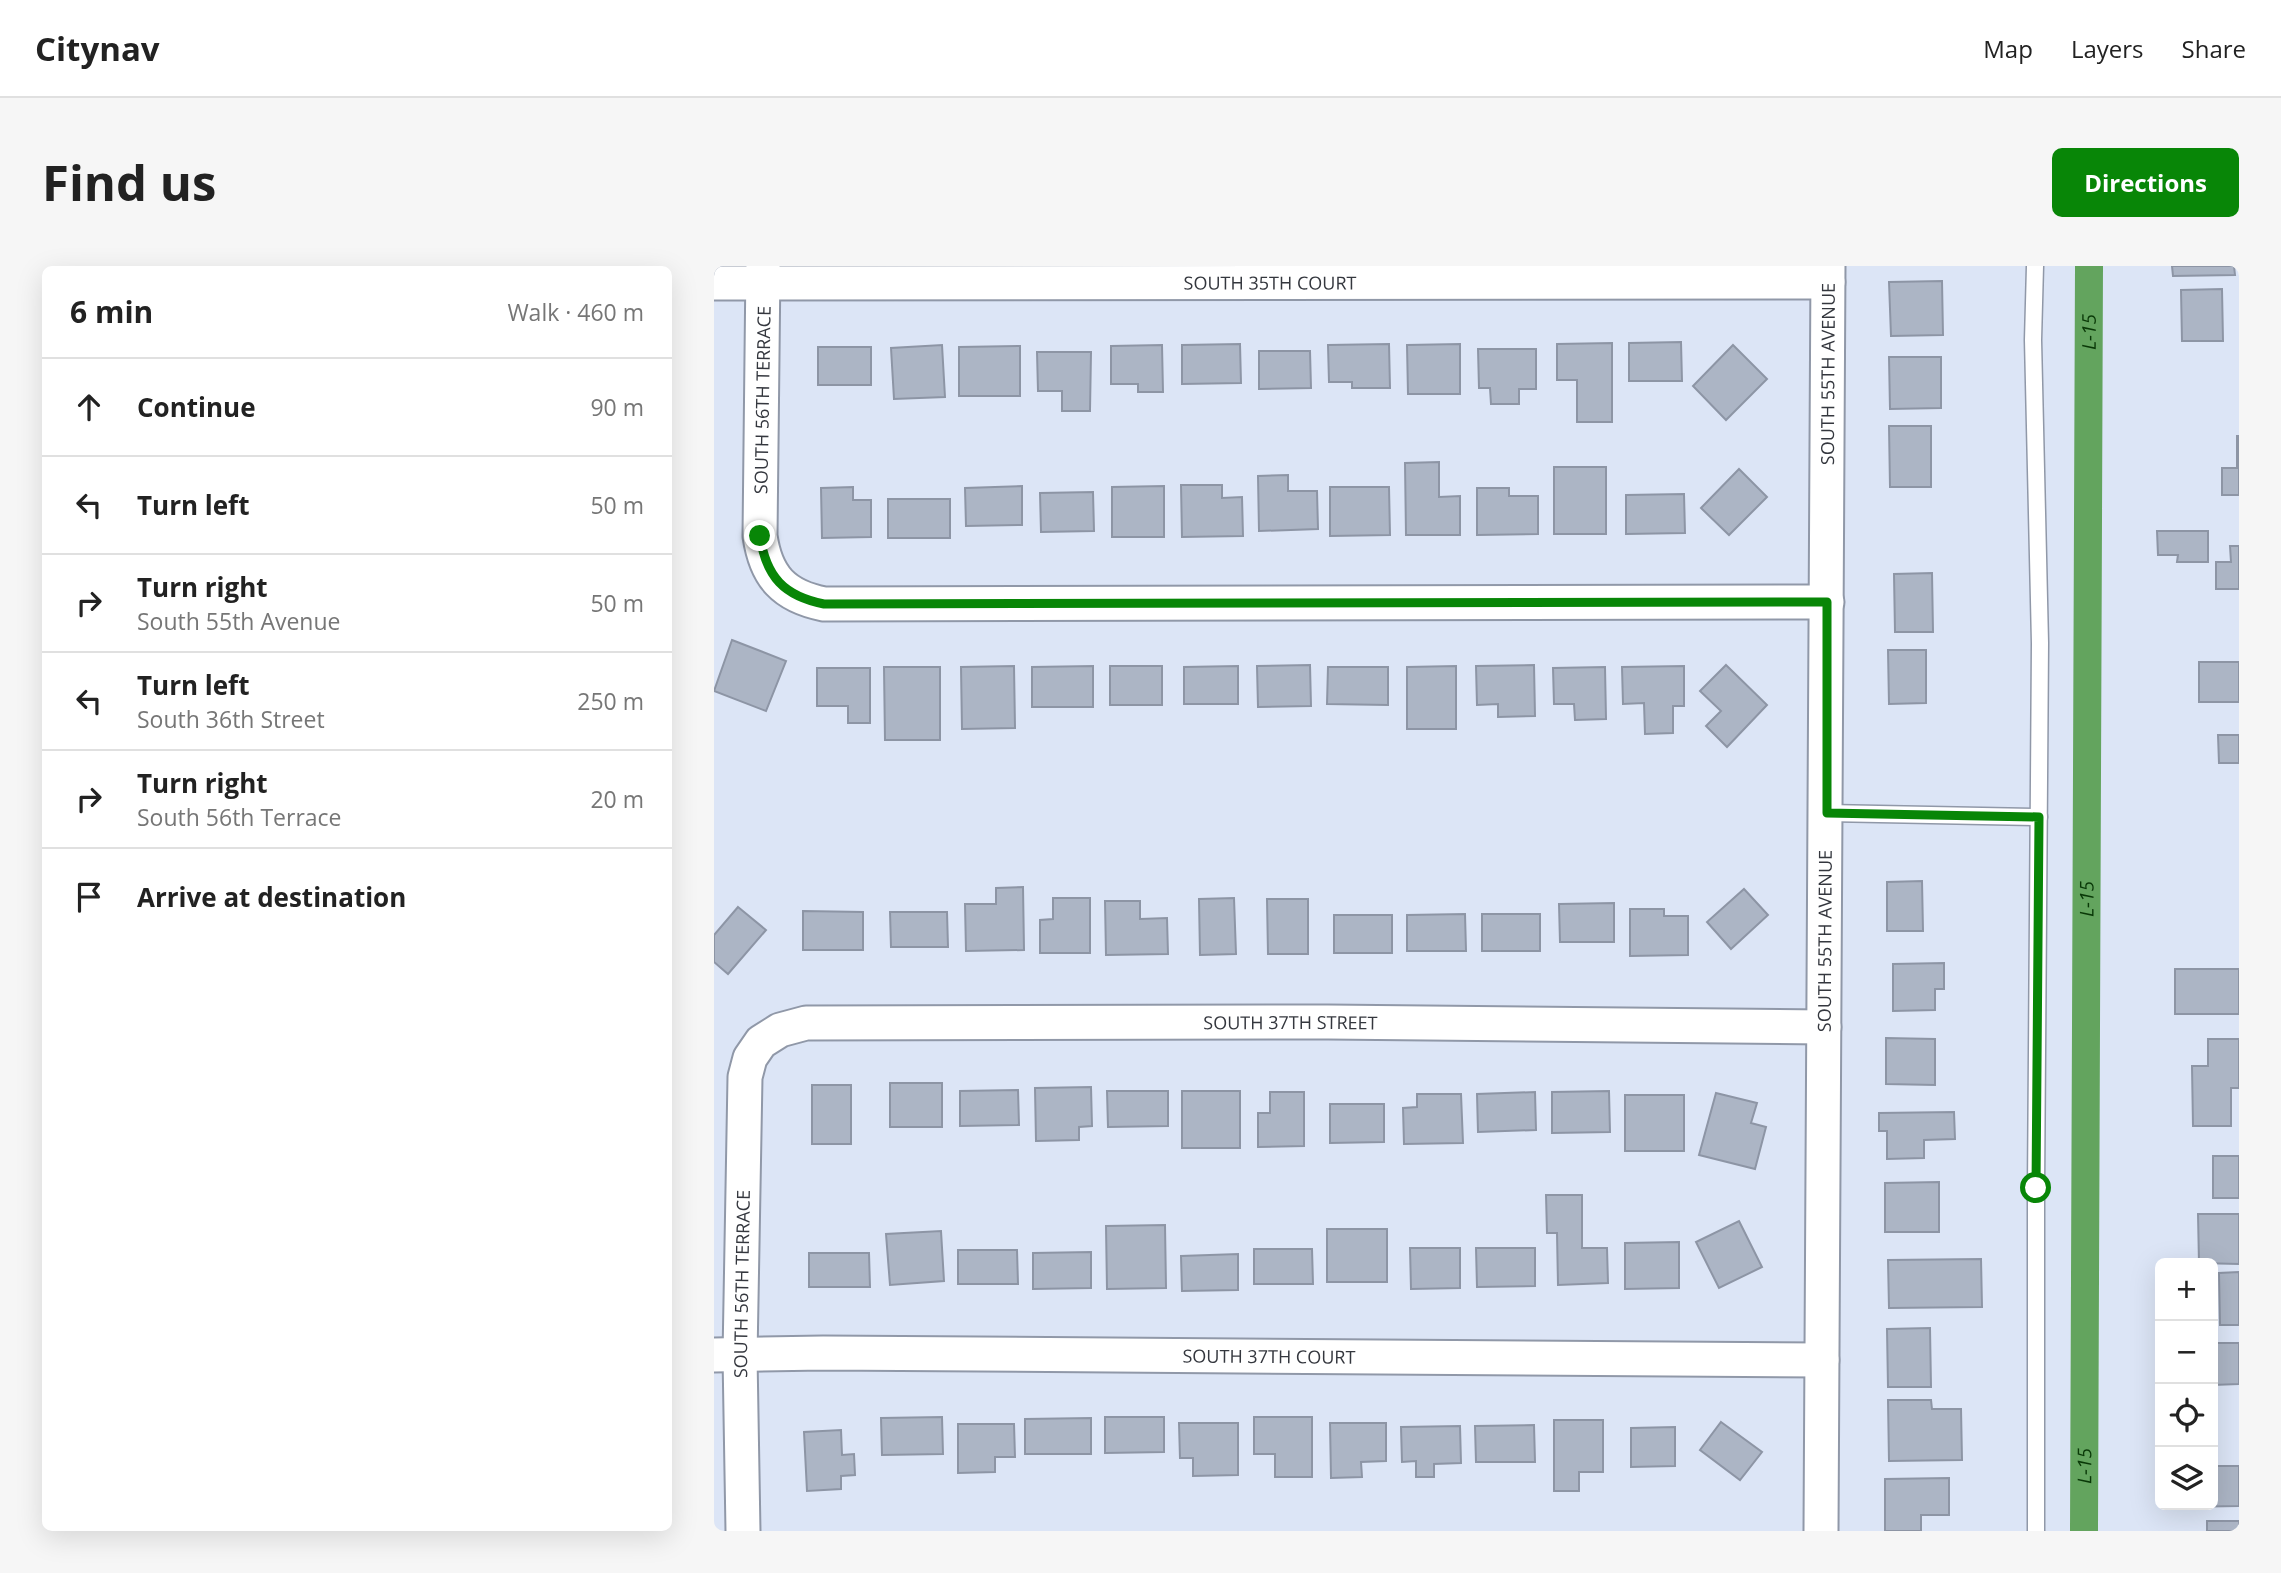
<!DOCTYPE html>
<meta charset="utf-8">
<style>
body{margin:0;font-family:"Open Sans",sans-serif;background:#f6f6f6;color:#222}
.controls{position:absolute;right:21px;bottom:21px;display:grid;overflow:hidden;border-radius:10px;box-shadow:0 7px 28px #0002}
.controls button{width:63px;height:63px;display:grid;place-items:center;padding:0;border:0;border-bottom:2px solid #e0e0e0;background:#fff;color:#222;font:35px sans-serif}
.stop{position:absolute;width:21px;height:21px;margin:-16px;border:5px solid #088607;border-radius:50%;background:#fff}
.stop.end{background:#088607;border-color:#fff;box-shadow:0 2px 7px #0008}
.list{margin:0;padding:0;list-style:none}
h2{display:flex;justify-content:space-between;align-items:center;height:91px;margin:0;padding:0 28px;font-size:30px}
h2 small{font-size:23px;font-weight:400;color:#767676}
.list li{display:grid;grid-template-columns:46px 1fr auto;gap:21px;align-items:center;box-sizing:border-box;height:98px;padding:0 28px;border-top:2px solid #e0e0e0}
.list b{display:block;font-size:26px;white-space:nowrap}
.list p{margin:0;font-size:23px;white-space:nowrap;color:#767676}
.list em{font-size:23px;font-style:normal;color:#767676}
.icon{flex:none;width:38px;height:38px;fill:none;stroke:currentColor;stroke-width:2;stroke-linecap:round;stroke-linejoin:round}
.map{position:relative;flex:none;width:1525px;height:1265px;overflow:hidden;border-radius:10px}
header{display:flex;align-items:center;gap:42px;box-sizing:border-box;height:98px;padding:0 35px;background:#fff;border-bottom:2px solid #e0e0e0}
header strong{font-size:33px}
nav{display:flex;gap:38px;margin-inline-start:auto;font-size:24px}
.intro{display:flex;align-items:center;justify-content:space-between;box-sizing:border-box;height:168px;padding:0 42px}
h1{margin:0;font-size:49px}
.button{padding:18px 32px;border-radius:10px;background:#088607;color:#fff;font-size:24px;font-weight:700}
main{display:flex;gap:42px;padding:0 42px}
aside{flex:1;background:#fff;border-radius:10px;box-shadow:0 7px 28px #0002}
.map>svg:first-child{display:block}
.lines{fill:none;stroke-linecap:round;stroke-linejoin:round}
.canal{stroke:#63a45e;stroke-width:28}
.building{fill:#acb5c5;stroke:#8d95a5;stroke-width:2}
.lane-casing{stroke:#9098a8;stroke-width:19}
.street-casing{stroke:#9098a8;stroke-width:37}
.lane{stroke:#fff;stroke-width:16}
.street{stroke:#fff;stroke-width:33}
.route{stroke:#088607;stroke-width:9}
.labels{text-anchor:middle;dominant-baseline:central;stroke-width:5;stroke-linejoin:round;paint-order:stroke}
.street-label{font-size:18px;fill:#34373e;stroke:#fff}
.water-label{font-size:19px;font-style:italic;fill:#093807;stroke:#fff}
</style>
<header>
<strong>Citynav</strong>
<nav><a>Map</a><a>Layers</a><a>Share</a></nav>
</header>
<div class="intro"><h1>Find us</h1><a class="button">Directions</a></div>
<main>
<aside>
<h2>6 min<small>Walk · 460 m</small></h2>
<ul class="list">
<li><svg class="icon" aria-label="ahead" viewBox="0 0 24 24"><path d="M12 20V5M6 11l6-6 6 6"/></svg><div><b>Continue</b></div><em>90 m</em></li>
<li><svg class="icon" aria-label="left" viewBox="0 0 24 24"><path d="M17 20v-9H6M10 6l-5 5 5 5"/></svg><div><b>Turn left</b></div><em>50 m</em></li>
<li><svg class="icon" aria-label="right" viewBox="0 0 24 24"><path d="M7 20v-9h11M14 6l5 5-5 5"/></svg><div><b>Turn right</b><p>South 55th Avenue</p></div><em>50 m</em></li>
<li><svg class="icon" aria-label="left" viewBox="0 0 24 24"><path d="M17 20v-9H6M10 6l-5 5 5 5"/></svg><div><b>Turn left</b><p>South 36th Street</p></div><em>250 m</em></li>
<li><svg class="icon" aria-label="right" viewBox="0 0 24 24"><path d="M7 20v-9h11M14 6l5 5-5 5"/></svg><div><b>Turn right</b><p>South 56th Terrace</p></div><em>20 m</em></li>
<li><svg class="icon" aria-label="arrive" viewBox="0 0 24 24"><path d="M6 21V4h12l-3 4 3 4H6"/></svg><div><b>Arrive at destination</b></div></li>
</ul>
</aside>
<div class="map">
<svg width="1525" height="1265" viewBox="0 0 1525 1265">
<rect width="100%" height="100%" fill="#dce5f6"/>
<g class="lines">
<path class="canal" id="s1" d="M1370 1265 1375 0"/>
</g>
<g class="building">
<polygon points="1458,0 1520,0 1521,9 1459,10"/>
<polygon points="1228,15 1229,69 1177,70 1175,16"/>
<polygon points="1508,23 1509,75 1468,75 1467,24"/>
<polygon points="967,76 968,115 915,115 915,77"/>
<polygon points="898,77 898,156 863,156 863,114 843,114 843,78"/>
<polygon points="526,78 527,117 468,118 468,79"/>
<polygon points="675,78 676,122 638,122 638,116 615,116 614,79"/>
<polygon points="746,78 746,128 694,128 693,79"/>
<polygon points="228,79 231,131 180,133 177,82"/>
<polygon points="448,79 449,126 424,126 424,118 397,118 397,80"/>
<polygon points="1019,79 1053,113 1012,154 979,120"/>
<polygon points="306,80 306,130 245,130 245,81"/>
<rect x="104" y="81" width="53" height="38"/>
<polygon points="764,83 822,83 822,123 805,123 805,138 777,138 776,122 765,122"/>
<polygon points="545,85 596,85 597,122 545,123"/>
<polygon points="323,86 377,86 376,145 348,145 348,125 324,125"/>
<polygon points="1175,91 1227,91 1227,142 1176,143"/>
<polygon points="1175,160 1217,160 1217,221 1176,221"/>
<polygon points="1523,170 1525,170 1525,229 1508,229 1508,202 1523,202"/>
<polygon points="725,196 725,231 746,230 746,269 692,269 691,197"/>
<rect x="840" y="201" width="52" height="67"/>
<polygon points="1025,203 1053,231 1015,269 987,242"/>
<polygon points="574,209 574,225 603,225 604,263 545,265 544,210"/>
<polygon points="467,219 508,219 508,232 528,231 529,270 468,271"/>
<polygon points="308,220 308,259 252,260 251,222"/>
<polygon points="450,220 450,271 398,271 398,221"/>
<polygon points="139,221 139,234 157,234 157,271 108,272 107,222"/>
<polygon points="616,221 675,221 676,269 616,270"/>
<polygon points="763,222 795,222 795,230 824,230 824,268 763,269"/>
<polygon points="379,226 380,265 327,266 326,227"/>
<polygon points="970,228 971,267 912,268 912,229"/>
<rect x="174" y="233" width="62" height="39"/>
<polygon points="1443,265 1494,265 1494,296 1463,296 1464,289 1444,289"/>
<polygon points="1516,280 1525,280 1525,323 1502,323 1502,296 1517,296"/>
<polygon points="1218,307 1219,366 1181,366 1180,308"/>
<polygon points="18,374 72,395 52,445 0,425"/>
<polygon points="1174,384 1212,384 1212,437 1175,438"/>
<rect x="1485" y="396" width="40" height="40"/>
<polygon points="596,399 597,440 544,441 543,400"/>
<polygon points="820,399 821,450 784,451 784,438 763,439 762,400"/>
<polygon points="1012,399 1053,439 1013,481 992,460 1007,445 986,425"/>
<polygon points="300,400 301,462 248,463 247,401"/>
<polygon points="379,400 379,441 318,441 318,401"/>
<rect x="396" y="400" width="52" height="39"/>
<polygon points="524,400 524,438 470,438 470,401"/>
<polygon points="742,400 742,463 693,463 693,401"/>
<polygon points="970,400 970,440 959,440 959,467 931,468 930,437 909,438 908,401"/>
<polygon points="170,401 226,401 226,474 171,474"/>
<polygon points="614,401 674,401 674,439 613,438"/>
<polygon points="891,401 892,453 861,454 860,438 840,438 839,402"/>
<polygon points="103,402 156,402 156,457 134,457 134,440 103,440"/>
<polygon points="1504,469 1525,469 1525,497 1505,497"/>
<polygon points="1208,615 1209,665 1173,665 1173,616"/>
<polygon points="309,621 310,684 252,685 251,638 282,638 282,622"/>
<polygon points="1030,623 1054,649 1017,683 993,656"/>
<polygon points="339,632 376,632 376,687 326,687 326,654 339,653"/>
<polygon points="520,632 522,688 486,689 485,633"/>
<polygon points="553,633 594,633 594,688 554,688"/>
<polygon points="391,635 426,635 426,653 453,652 454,688 392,689"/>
<polygon points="900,637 900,676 846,676 845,638"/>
<polygon points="24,641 52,664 14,708 0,696 0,669"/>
<polygon points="916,643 950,643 950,650 974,650 974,689 916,690"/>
<polygon points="89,645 149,646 149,684 89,684"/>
<polygon points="176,646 233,646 234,681 177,681"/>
<polygon points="751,648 752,685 693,685 693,649"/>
<rect x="768" y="648" width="58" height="37"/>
<rect x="620" y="649" width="58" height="38"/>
<polygon points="1230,697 1230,723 1221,723 1221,744 1179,745 1179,698"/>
<rect x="1461" y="703" width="64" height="45"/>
<polygon points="1172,772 1221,773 1221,819 1172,818"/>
<polygon points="1494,773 1525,773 1525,822 1517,822 1517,860 1479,860 1478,800 1494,800"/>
<rect x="176" y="817" width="52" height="44"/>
<rect x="98" y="819" width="39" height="59"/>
<polygon points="377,821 378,860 365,861 365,874 322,875 321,822"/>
<polygon points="304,824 305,859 246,860 246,825"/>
<polygon points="393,825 454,825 454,860 394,861"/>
<rect x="468" y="825" width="58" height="57"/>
<polygon points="895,825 896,866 838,867 838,826"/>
<polygon points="556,826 590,826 590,880 544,881 544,847 556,847"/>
<polygon points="821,826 822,864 764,866 763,828"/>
<polygon points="1002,827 1043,837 1037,857 1052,861 1041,903 985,889"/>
<polygon points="703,828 747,828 749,877 690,878 689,842 703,841"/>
<rect x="911" y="829" width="59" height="56"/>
<polygon points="616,838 670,838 670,876 616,877"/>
<polygon points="1240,846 1241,873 1210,874 1210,892 1173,893 1173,865 1165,865 1165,847"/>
<rect x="1499" y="890" width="26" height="42"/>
<polygon points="1225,916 1225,966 1171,966 1171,917"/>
<polygon points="832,929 868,929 868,982 893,982 894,1017 844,1019 843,967 833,967"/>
<polygon points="1484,948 1525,948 1525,998 1485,997"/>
<polygon points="1025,955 1048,1001 1005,1022 982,976"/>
<polygon points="451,959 452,1022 393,1023 392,960"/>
<rect x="613" y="963" width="60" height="53"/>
<polygon points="227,965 230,1015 176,1019 172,968"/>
<polygon points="965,976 965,1022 911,1023 911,977"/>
<polygon points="696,982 746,982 746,1022 697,1023"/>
<polygon points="762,982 821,982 821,1020 763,1021"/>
<polygon points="540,983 598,983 599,1018 540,1018"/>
<polygon points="244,984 303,984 304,1018 244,1018"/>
<polygon points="377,986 377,1022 319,1023 319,987"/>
<polygon points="95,987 155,987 156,1021 95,1021"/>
<polygon points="524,988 524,1024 468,1025 467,990"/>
<polygon points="1267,993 1268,1041 1175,1042 1174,994"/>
<polygon points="1525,1006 1525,1059 1506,1059 1505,1007"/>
<polygon points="1216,1062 1217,1121 1174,1121 1173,1063"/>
<polygon points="1499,1077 1525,1077 1525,1118 1499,1119"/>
<polygon points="1174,1134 1217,1134 1218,1143 1247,1143 1248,1194 1175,1195"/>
<polygon points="228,1151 229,1188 168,1189 167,1152"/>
<polygon points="391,1151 450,1151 450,1186 391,1187"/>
<polygon points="540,1151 598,1151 598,1211 561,1211 561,1188 540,1188"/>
<polygon points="377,1152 377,1188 311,1188 311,1153"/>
<polygon points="840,1154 889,1154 889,1206 865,1206 865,1225 840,1225"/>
<polygon points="1007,1156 1048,1186 1026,1214 986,1184"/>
<polygon points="465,1157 524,1157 524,1209 479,1210 479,1192 466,1192"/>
<polygon points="616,1157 672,1157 672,1195 647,1196 648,1211 617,1212"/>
<polygon points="244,1158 300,1158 301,1191 281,1191 281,1206 244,1207"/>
<polygon points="820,1159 821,1196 762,1196 761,1160"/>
<polygon points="746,1160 747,1197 720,1198 720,1211 702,1211 702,1195 688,1196 687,1161"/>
<polygon points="961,1161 961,1200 917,1201 917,1162"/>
<polygon points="127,1164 128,1189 140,1188 141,1209 127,1210 127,1223 93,1225 90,1166"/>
<polygon points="1499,1200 1525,1200 1525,1240 1466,1241 1466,1239 1499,1239"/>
<polygon points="1235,1212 1235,1249 1207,1249 1207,1265 1171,1265 1171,1213"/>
<rect x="1493" y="1255" width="32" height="10"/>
</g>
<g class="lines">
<g class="lane-casing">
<g id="lane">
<polyline points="1321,0 1319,74 1326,377 1322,922 1322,1265"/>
<polyline points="1113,547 1325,551"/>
</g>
</g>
<g class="street-casing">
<g id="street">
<path d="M49 0 46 270C52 311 70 330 110 338L1113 336"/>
<path id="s2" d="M0 17 1114 16"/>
<path id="s3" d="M0 1089 109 1087 1108 1094"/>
<path id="s4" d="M29 1265 26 1090 31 811 36 792 47 776 66 764 92 757 614 756 1110 761"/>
<path id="s5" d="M1107 1265 1114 0"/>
</g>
</g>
<use href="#lane" class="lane"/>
<use href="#street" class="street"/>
</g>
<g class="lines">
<path class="route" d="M46 270C52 311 70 330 110 338L1113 336V547L1325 551 1322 922"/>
</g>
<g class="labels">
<g class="street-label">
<text stroke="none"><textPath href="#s2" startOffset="556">SOUTH 35TH COURT</textPath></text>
<text stroke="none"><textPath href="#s5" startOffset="1157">SOUTH 55TH AVENUE</textPath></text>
<text transform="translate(48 134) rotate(-89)">SOUTH 56TH TERRACE</text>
<text stroke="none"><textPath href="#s5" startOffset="590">SOUTH 55TH AVENUE</textPath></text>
<text stroke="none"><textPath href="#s4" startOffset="1027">SOUTH 37TH STREET</textPath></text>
<text stroke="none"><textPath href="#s4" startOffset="247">SOUTH 56TH TERRACE</textPath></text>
<text stroke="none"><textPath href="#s3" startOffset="555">SOUTH 37TH COURT</textPath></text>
</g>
<g class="water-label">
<text stroke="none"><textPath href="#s1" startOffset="1199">L-15</textPath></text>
<text stroke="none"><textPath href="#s1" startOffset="632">L-15</textPath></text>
<text stroke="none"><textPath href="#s1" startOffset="65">L-15</textPath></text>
</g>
</g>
</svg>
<div class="controls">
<button>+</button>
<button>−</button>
<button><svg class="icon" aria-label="locate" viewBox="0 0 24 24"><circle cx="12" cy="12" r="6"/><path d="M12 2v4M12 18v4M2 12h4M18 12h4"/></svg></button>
<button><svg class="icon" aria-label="layers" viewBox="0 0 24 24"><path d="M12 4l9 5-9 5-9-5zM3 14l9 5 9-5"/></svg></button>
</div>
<div class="stop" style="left:1322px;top:922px"></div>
<div class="stop end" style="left:46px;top:270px"></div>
</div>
</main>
